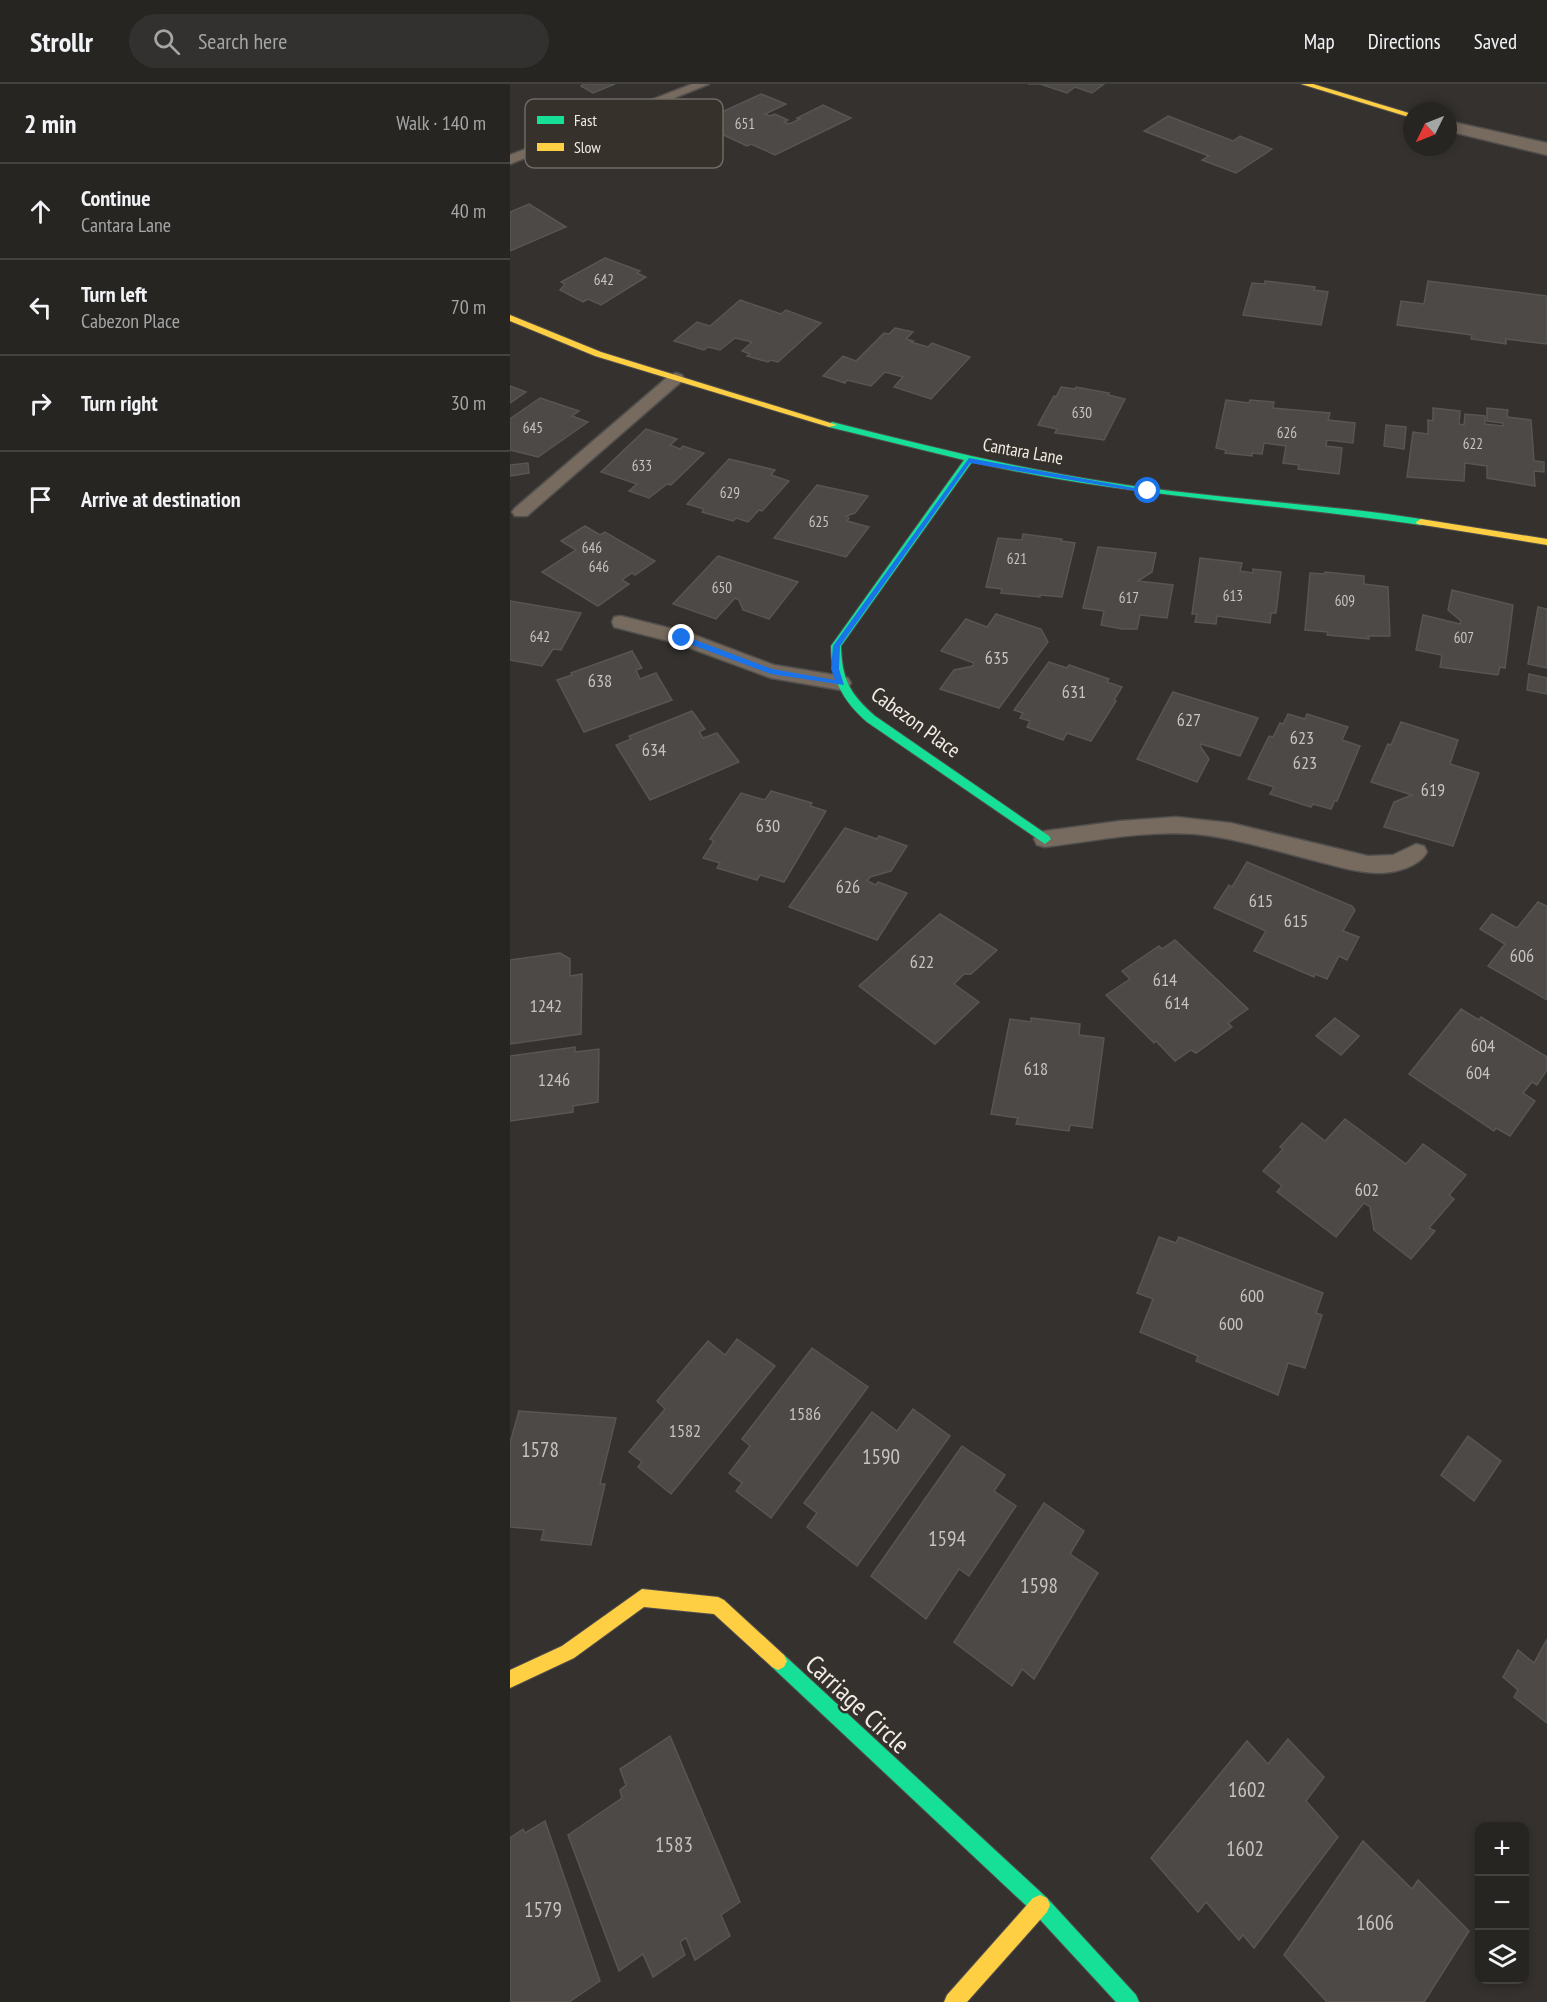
<!DOCTYPE html>
<meta charset="utf-8">
<style>
body{margin:0;font-family:"PT Sans Narrow",sans-serif;background:#33312f;color:#f1f3f6}
.controls{position:absolute;right:18px;bottom:18px;display:grid;overflow:hidden;border-radius:12px;box-shadow:0 3px 9px #0003}
.controls button{width:54px;height:54px;display:grid;place-items:center;padding:0;border:0;border-bottom:2px solid #434240;background:#272522;color:#f1f3f6;font:30px sans-serif}
.compass{position:absolute;left:893px;top:18px;width:54px;height:54px;border-radius:50%;background:#272522;box-shadow:0 3px 9px #0003;rotate:227deg}
.stop{position:absolute;width:18px;height:18px;margin:-14px;border:4px solid #1a73e8;border-radius:50%;background:#fff}
.stop.end{background:#1a73e8;border-color:#fff;box-shadow:0 2px 6px #0008}
.list{margin:0;padding:0;list-style:none}
h2{display:flex;justify-content:space-between;align-items:center;height:78px;margin:0;padding:0 24px;font-size:26px}
h2 small{font-size:20px;font-weight:400;color:#a4a5a5}
.list li{display:grid;grid-template-columns:39px 1fr auto;gap:18px;align-items:center;box-sizing:border-box;height:96px;padding:0 24px;border-top:2px solid #434240}
.list b{display:block;font-size:22px;white-space:nowrap}
.list p{margin:0;font-size:20px;white-space:nowrap;color:#a4a5a5}
.list em{font-size:20px;font-style:normal;color:#a4a5a5}
.icon{flex:none;width:33px;height:33px;fill:none;stroke:currentColor;stroke-width:2;stroke-linecap:round;stroke-linejoin:round}
.map{position:relative;flex:none;width:1037px;height:1918px;overflow:hidden}
header{display:flex;align-items:center;gap:36px;box-sizing:border-box;height:84px;padding:0 30px;background:#272522;border-bottom:2px solid #434240}
header strong{font-size:28px}
nav{display:flex;gap:33px;margin-inline-start:auto;font-size:21px}
.search{width:420px;height:54px;background:#33312f;display:flex;align-items:center;gap:15px;box-sizing:border-box;padding:0 21px;border-radius:33px;color:#a4a5a5;font-size:22px}
main{display:flex}
aside{flex:1;background:#272522}
.map>svg:first-child{display:block}
.building{fill:#4c4946;stroke:#585553;stroke-width:1.5}
.lines{fill:none;stroke-linecap:round;stroke-linejoin:round}
.lane-casing{stroke:#514f4d;stroke-width:3}
.street-casing{stroke:#514f4d;stroke-width:3}
.fast-casing{stroke:#514f4d;stroke-width:2}
.slow-casing{stroke:#514f4d;stroke-width:2}
.lane{fill:#776a5e;fill-rule:evenodd}
.street{fill:#776a5e;fill-rule:evenodd}
.fast{fill:#16e098;fill-rule:evenodd}
.slow{fill:#ffcf43;fill-rule:evenodd}
.route{fill:#1a73e8}
.labels{text-anchor:middle;dominant-baseline:central;stroke-width:5;stroke-linejoin:round;paint-order:stroke}
.far-number-label{font-size:15px;fill:#c7c3c0}
.far-street-label{font-size:18px;fill:#f0ece8;stroke:#37312b}
.number-label{font-size:18px;fill:#c7c3c0}
.street-label{font-size:21px;fill:#f0ece8;stroke:#37312b}
.near-number-label{font-size:21px;fill:#c7c3c0}
.near-street-label{font-size:26px;fill:#f0ece8;stroke:#37312b}
.key{fill:#37312b;stroke:#6e6964;stroke-width:1.5}
.key-label{font-size:16px;fill:#f0ece8}
</style>
<header>
<strong>Strollr</strong>
<div class="search"><svg class="icon" aria-label="search" viewBox="0 0 24 24"><circle cx="10" cy="10" r="6"/><path d="M15 15l6 6"/></svg>Search here</div>
<nav><a>Map</a><a>Directions</a><a>Saved</a></nav>
</header>
<main>
<aside>
<h2>2 min<small>Walk · 140 m</small></h2>
<ul class="list">
<li><svg class="icon" aria-label="ahead" viewBox="0 0 24 24"><path d="M12 20V5M6 11l6-6 6 6"/></svg><div><b>Continue</b><p>Cantara Lane</p></div><em>40 m</em></li>
<li><svg class="icon" aria-label="left" viewBox="0 0 24 24"><path d="M17 20v-9H6M10 6l-5 5 5 5"/></svg><div><b>Turn left</b><p>Cabezon Place</p></div><em>70 m</em></li>
<li><svg class="icon" aria-label="right" viewBox="0 0 24 24"><path d="M7 20v-9h11M14 6l5 5-5 5"/></svg><div><b>Turn right</b></div><em>30 m</em></li>
<li><svg class="icon" aria-label="arrive" viewBox="0 0 24 24"><path d="M6 21V4h12l-3 4 3 4H6"/></svg><div><b>Arrive at destination</b></div></li>
</ul>
</aside>
<div class="map">
<svg width="1037" height="1918" viewBox="0 0 1037 1918">
<rect width="100%" height="100%" fill="#34312e"/>
<g class="building">
<polygon points="73,0 105,0 83,9 71,2"/>
<polygon points="518,0 594,0 582,9 565,3 557,9 530,0"/>
<polygon points="251,10 276,20 255,30 260,32 265,30 278,36 274,38 279,40 290,35 287,34 313,21 341,34 265,71 241,60 237,62 203,46 206,45 190,38"/>
<polygon points="658,32 723,57 730,52 762,65 726,89 692,76 699,72 634,47"/>
<polygon points="19,120 56,143 0,167 0,128"/>
<polygon points="95,174 130,187 127,189 136,193 91,221 78,215 73,218 50,206 55,200 51,198"/>
<polygon points="755,197 805,203 804,206 818,208 811,241 733,231 742,199 755,200"/>
<polygon points="918,197 1037,212 1037,260 996,255 996,260 961,255 962,251 887,241 891,217 914,220"/>
<polygon points="230,216 271,230 276,226 311,239 268,278 260,276 258,278 237,272 240,270 232,267 242,258 225,254 210,266 198,263 194,266 164,257 187,238 200,242"/>
<polygon points="385,244 403,248 396,255 403,257 401,258 418,263 422,259 460,273 421,315 384,303 393,293 375,288 361,302 337,296 335,299 313,292 333,272 346,277 374,249 379,250"/>
<polygon points="0,302 16,308 0,319"/>
<polygon points="551,303 565,305 566,303 599,309 598,311 615,315 594,356 545,349 547,345 528,341 544,312 546,313"/>
<polygon points="30,314 69,327 62,332 78,338 28,373 0,366 0,335"/>
<polygon points="716,316 739,319 740,316 764,318 763,324 820,329 818,336 845,339 843,359 817,356 816,362 832,364 829,390 788,385 789,381 773,379 776,362 754,359 752,370 742,369 742,372 715,369 716,366 706,364"/>
<polygon points="923,324 950,327 949,340 954,341 955,330 975,332 975,340 993,342 993,339 977,337 977,324 998,326 997,333 1021,336 1024,377 1034,378 1034,388 1024,387 1025,402 977,394 977,382 955,379 954,397 897,393 903,348 918,350 918,336 923,337"/>
<polygon points="876,341 896,343 894,365 874,362"/>
<polygon points="136,345 167,355 160,361 170,365 173,362 194,369 161,401 157,400 139,414 119,407 127,400 91,388"/>
<polygon points="219,375 265,386 261,391 279,397 252,427 249,426 238,438 226,434 223,437 192,428 194,425 177,420"/>
<polygon points="18,379 19,389 0,392 0,381"/>
<polygon points="307,401 358,412 345,429 336,432 339,434 337,437 359,443 336,473 264,454"/>
<polygon points="75,442 90,451 95,448 145,477 125,491 122,489 112,496 119,500 88,522 32,488 66,466 51,457"/>
<polygon points="513,450 552,455 551,457 565,459 552,513 530,511 530,513 491,509 492,505 476,503 488,454 512,456"/>
<polygon points="588,463 646,469 642,488 628,497 663,501 657,534 630,531 627,545 612,545 591,541 594,527 573,524"/>
<polygon points="208,472 288,498 259,535 233,526 229,516 225,514 206,535 163,520"/>
<polygon points="690,474 732,479 730,487 743,489 743,485 771,488 766,529 761,529 760,539 707,532 706,540 685,538 687,530 682,530"/>
<polygon points="815,488 854,492 854,500 878,503 880,552 858,552 859,555 817,551 818,548 795,546 800,489 815,490"/>
<polygon points="942,506 1003,521 995,584 990,583 988,591 930,583 932,571 906,566 913,531 950,540 951,537 938,526"/>
<polygon points="0,517 71,529 51,566 43,565 32,582 0,576"/>
<polygon points="1028,523 1037,525 1037,584 1018,580"/>
<polygon points="486,530 531,545 538,558 489,624 430,605 444,586 463,582 464,579 431,567 456,535 477,543"/>
<polygon points="122,567 132,584 126,586 130,595 146,589 162,616 74,648 47,596 62,591 61,589"/>
<polygon points="539,578 557,584 559,581 599,595 597,598 612,603 604,616 606,617 581,657 557,649 553,656 517,643 520,637 510,634 513,629 504,626"/>
<polygon points="1019,590 1037,594 1037,610 1017,606"/>
<polygon points="663,608 748,634 730,672 691,660 690,662 699,675 687,698 627,675"/>
<polygon points="182,627 195,645 189,648 193,654 207,649 229,678 140,716 106,661 121,655 119,652"/>
<polygon points="778,630 795,635 797,630 838,643 832,656 850,662 827,717 825,716 821,725 803,720 801,723 760,710 764,703 738,695 759,652 763,653 770,639 773,640"/>
<polygon points="891,638 948,656 940,680 969,689 943,762 874,743 884,718 902,711 861,698 878,660 881,661"/>
<polygon points="261,707 302,719 300,722 316,727 274,798 250,791 247,796 207,784 210,779 193,774 204,757 200,755 231,709 255,716"/>
<polygon points="335,744 367,755 369,752 397,762 381,787 360,793 357,797 366,801 368,798 397,809 367,856 279,823"/>
<polygon points="737,778 842,822 845,826 833,847 849,853 837,876 829,872 817,895 805,890 804,893 744,867 756,847 704,824 719,801 722,803"/>
<polygon points="1028,818 1037,822 1037,916 978,882 995,860 970,845 982,830 1007,844"/>
<polygon points="430,830 487,866 461,890 454,890 444,900 469,918 425,960 349,902"/>
<polygon points="665,856 738,925 718,939 722,943 686,969 681,966 665,977 646,957 644,959 596,911 620,895 612,887 649,862 652,865"/>
<polygon points="50,869 60,875 60,892 72,890 71,950 0,960 0,876"/>
<polygon points="951,925 969,936 971,933 1037,973 1037,986 1027,1001 1022,998 1013,1009 1025,1017 1000,1052 986,1044 984,1047 899,990"/>
<polygon points="521,934 570,940 569,951 594,954 582,1044 560,1041 559,1047 506,1040 508,1034 481,1030 500,935 521,938"/>
<polygon points="825,934 849,952 831,971 806,952"/>
<polygon points="65,963 65,968 89,965 88,1018 63,1022 63,1028 0,1037 0,972"/>
<polygon points="835,1035 896,1080 913,1060 956,1091 939,1111 944,1115 919,1144 925,1147 901,1175 864,1146 860,1123 854,1119 826,1153 767,1108 772,1102 753,1087 773,1065 770,1063 792,1039 815,1057"/>
<polygon points="649,1153 666,1159 669,1153 813,1209 806,1229 812,1231 795,1284 778,1279 768,1311 686,1277 688,1272 630,1248 643,1215 627,1209"/>
<polygon points="227,1255 265,1282 161,1410 128,1383 132,1378 119,1368 155,1325 147,1317 198,1257 215,1271"/>
<polygon points="302,1264 358,1303 261,1434 226,1407 232,1399 219,1389 240,1362 232,1355"/>
<polygon points="403,1325 440,1352 347,1482 297,1443 307,1429 294,1419 362,1328 387,1347"/>
<polygon points="9,1327 106,1334 90,1400 95,1400 81,1461 31,1456 34,1446 0,1443 0,1359"/>
<polygon points="958,1352 991,1377 964,1417 931,1391"/>
<polygon points="452,1362 495,1391 484,1407 506,1422 459,1492 449,1485 416,1535 361,1492"/>
<polygon points="534,1419 574,1447 560,1470 588,1489 524,1595 512,1585 502,1602 444,1558"/>
<polygon points="1037,1555 1037,1639 1004,1613 1008,1606 993,1593 1008,1566 1024,1579"/>
<polygon points="160,1652 230,1818 211,1831 220,1852 185,1876 176,1854 170,1858 175,1871 143,1893 133,1870 109,1887 58,1751 112,1714 110,1706 116,1701 110,1685"/>
<polygon points="778,1655 814,1693 796,1717 828,1753 744,1864 733,1851 729,1856 696,1818 688,1828 641,1774 737,1657 758,1680"/>
<polygon points="35,1737 90,1897 59,1918 0,1918 0,1754 13,1745 15,1749"/>
<polygon points="853,1757 902,1805 908,1796 959,1847 914,1918 817,1918 774,1871"/>
</g>
<g class="lines">
<g class="lane-casing">
<g id="lane">
<polygon points="182,0 199,0 0,80 0,71"/>
<polygon points="166,289 172,291 174,294 172,297 17,432 5,432 2,428 5,424 160,291"/>
<polygon points="111,532 179,549 264,581 331,592 338,594 341,599 338,604 331,606 261,594 166,559 104,543 102,538 104,533"/>
<path d="M666 733 721 739 858 772 883 771 906 760 914 762 917 768C909 783 885 789 869 789 848 789 826 782 806 777 766 767 726 754 685 750 635 746 584 757 535 763L527 761 524 755 527 749 535 747 610 737Z"/>
</g>
</g>
<g class="street-casing">
<polygon id="street" points="938,37 1037,59 1037,71 938,47"/>
</g>
<g class="fast-casing">
<g id="fast">
<path d="M322 338C413 361 504 384 597 398 690 413 784 418 877 430L911 435 916 438 911 441C761 419 610 412 462 378L331 562C332 596 340 610 365 632L539 752 541 755 535 760 357 638C332 616 321 595 321 562L454 376 319 343 317 341Z"/>
<polygon points="268,1568 274,1571 537,1814 626,1911 629,1918 606,1918 523,1828 262,1583 259,1577 262,1571"/>
</g>
</g>
<g class="slow-casing">
<g id="slow">
<polygon points="791,0 803,0 902,30 902,34"/>
<polygon points="0,231 91,268 327,341 319,343 85,272 0,237"/>
<polygon points="911,435 1037,455 1037,461 907,440 906,438"/>
<polygon points="132,1505 208,1513 214,1516 274,1571 277,1577 274,1583 268,1586 262,1583 204,1530 134,1523 64,1574 0,1604 0,1586 52,1562"/>
<polygon points="530,1811 537,1814 540,1821 537,1828 457,1918 434,1918 437,1911 523,1814"/>
</g>
</g>
<use href="#lane" class="lane"/>
<use href="#street" class="street"/>
<use href="#fast" class="fast"/>
<use href="#slow" class="slow"/>
</g>
<polygon class="route" points="459,374 641,407 638,409 460,379 330,562 329,585 334,601 261,590 169,556 169,552 175,552 262,585 325,596 321,585 323,562"/>
<g class="labels">
<g class="far-number-label">
<text x="235" y="39">651</text>
<text x="94" y="195">642</text>
<text x="572" y="328">630</text>
<text x="23" y="343">645</text>
<text x="777" y="348">626</text>
<text x="963" y="359">622</text>
<text x="132" y="381">633</text>
<text x="220" y="408">629</text>
<text x="309" y="437">625</text>
<text x="82" y="463">646</text>
<text x="507" y="474">621</text>
<text x="89" y="482">646</text>
<text x="212" y="503">650</text>
<text x="723" y="511">613</text>
<text x="619" y="513">617</text>
<text x="835" y="516">609</text>
<text x="30" y="552">642</text>
<text x="954" y="553">607</text>
</g>
<g class="far-street-label">
<text transform="translate(513 367) rotate(10)">Cantara Lane</text>
</g>
<g class="number-label">
<text x="487" y="573">635</text>
<text x="90" y="596">638</text>
<text x="564" y="607">631</text>
<text x="679" y="635">627</text>
<text x="792" y="653">623</text>
<text x="144" y="665">634</text>
<text x="795" y="678">623</text>
<text x="923" y="705">619</text>
<text x="258" y="741">630</text>
<text x="338" y="802">626</text>
<text x="751" y="816">615</text>
<text x="786" y="836">615</text>
<text x="1012" y="871">606</text>
<text x="412" y="877">622</text>
<text x="655" y="895">614</text>
<text x="667" y="918">614</text>
<text x="36" y="921">1242</text>
<text x="973" y="961">604</text>
<text x="526" y="984">618</text>
<text x="968" y="988">604</text>
<text x="44" y="995">1246</text>
<text x="857" y="1105">602</text>
<text x="742" y="1211">600</text>
<text x="721" y="1239">600</text>
<text x="295" y="1329">1586</text>
<text x="175" y="1346">1582</text>
</g>
<g class="street-label">
<text transform="translate(406 638) rotate(36)">Cabezon Place</text>
</g>
<g class="near-number-label">
<text x="30" y="1365">1578</text>
<text x="371" y="1372">1590</text>
<text x="437" y="1454">1594</text>
<text x="529" y="1501">1598</text>
<text x="737" y="1705">1602</text>
<text x="164" y="1760">1583</text>
<text x="735" y="1764">1602</text>
<text x="33" y="1825">1579</text>
<text x="865" y="1838">1606</text>
</g>
<g class="near-street-label">
<text transform="translate(348 1620) rotate(43)">Carriage Circle</text>
</g>
</g>
<rect x="15" y="15" width="198" height="69" rx="9" class="key"/>
<rect x="27" y="32" width="27" height="8" fill="#16e098"/>
<rect x="27" y="59" width="27" height="8" fill="#ffcf43"/>
<g class="key-label">
<text x="64" y="42">Fast</text>
<text x="64" y="69">Slow</text>
</g>
</svg>
<div class="controls">
<button>+</button>
<button>−</button>
<button><svg class="icon" aria-label="layers" viewBox="0 0 24 24"><path d="M12 4l9 5-9 5-9-5zM3 14l9 5 9-5"/></svg></button>
</div>
<svg class="compass" viewBox="-18 -18 36 36"><path d="M0-13l5 13h-10z" fill="#e53935"/><path d="M0 13l5-13h-10z" fill="#a4a5a5"/></svg>
<div class="stop" style="left:638px;top:407px"></div>
<div class="stop end" style="left:172px;top:554px"></div>
</div>
</main>
